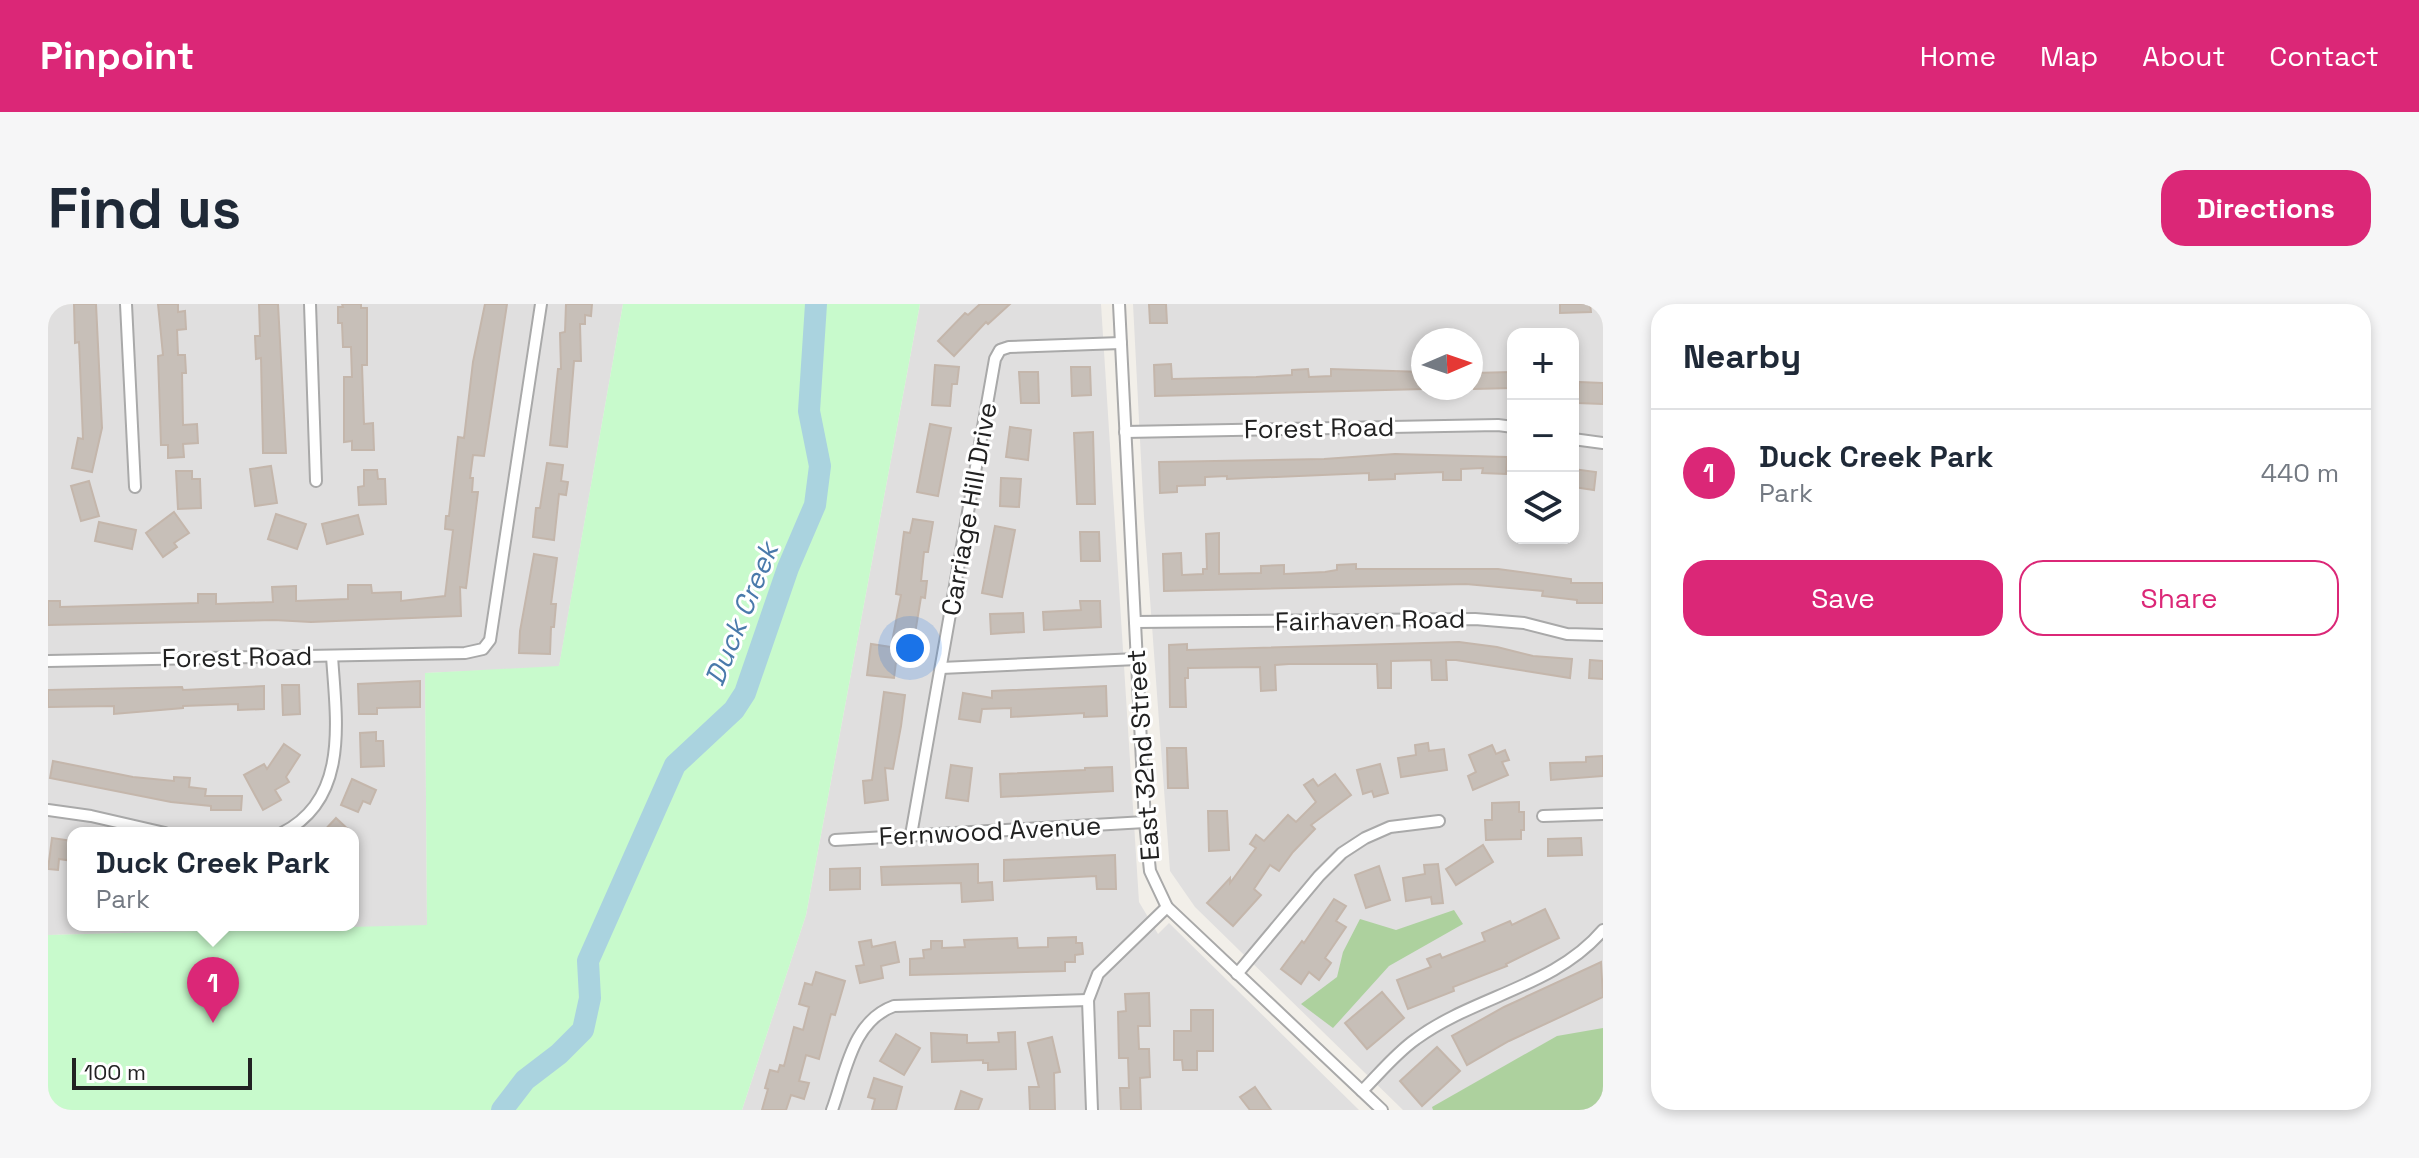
<!DOCTYPE html>
<meta charset="utf-8">
<style>
body{margin:0;font-family:"Space Grotesk",sans-serif;background:#f6f6f7;color:#1f2937}
.controls{position:absolute;right:24px;top:24px;display:grid;overflow:hidden;border-radius:16px;box-shadow:0 4px 12px #0003}
.controls button{width:72px;height:72px;display:grid;place-items:center;padding:0;border:0;border-bottom:2px solid #e0e1e3;background:#fff;color:#1f2937;font:40px sans-serif}
.compass{position:absolute;left:1363px;top:24px;width:72px;height:72px;border-radius:50%;background:#fff;box-shadow:0 4px 12px #0003;rotate:88deg}
.scale{position:absolute;left:24px;bottom:20px;width:180px;box-sizing:border-box;padding-left:8px;border:4px solid #222;border-top:0;font-size:22px;line-height:28px;white-space:nowrap;color:#222;-webkit-text-stroke:6px #fff;paint-order:stroke}
.you{position:absolute;left:862px;top:344px;width:28px;height:28px;margin:-20px;border:6px solid #fff;border-radius:50%;background:#1a73e8;box-shadow:0 0 0 12px #1a73e833}
.badge{display:grid;place-items:center;width:52px;height:52px;border-radius:50%;background:#db2777;color:#fff;font-size:26px;font-weight:700}
.pin{position:absolute;translate:-50% -66px;filter:drop-shadow(0 2px 4px #0008)}
.pin::after{content:'';position:absolute;top:42px;width:28px;height:24px;background:inherit;clip-path:polygon(0 0,100% 0,50% 100%)}
.popup{position:absolute;left:19px;top:523px;width:292px;height:104px;box-sizing:border-box;display:grid;place-content:center;border-radius:16px;background:#fff;filter:drop-shadow(0 2px 6px #0005);font-size:26px;white-space:nowrap;color:#747a83}
.popup b{font-size:30px;color:#1f2937}
.popup::after{content:'';position:absolute;left:50%;top:100%;margin-left:-16px;border:16px solid transparent;border-top-color:#fff}
.list{margin:0;padding:0;list-style:none}
h2{display:flex;justify-content:space-between;align-items:center;height:104px;margin:0;padding:0 32px;font-size:34px}
h2 small{font-size:26px;font-weight:400;color:#747a83}
.list li{display:grid;grid-template-columns:52px 1fr auto;gap:24px;align-items:center;box-sizing:border-box;height:128px;padding:0 32px;border-top:2px solid #e0e1e3}
.list b{display:block;font-size:30px;white-space:nowrap}
.list p{margin:0;font-size:26px;white-space:nowrap;color:#747a83}
.list em{font-size:26px;font-style:normal;color:#747a83}
.actions{display:flex;gap:16px;padding:24px 32px}
.actions a{flex:1;padding:18px 0;border:2px solid #db2777;border-radius:24px;text-align:center;font-size:28px;color:#db2777}
.actions .main{background:#db2777;color:#fff}
.icon{flex:none;width:44px;height:44px;fill:none;stroke:currentColor;stroke-width:2;stroke-linecap:round;stroke-linejoin:round}
.map{position:relative;flex:none;width:1555px;height:806px;overflow:hidden;border-radius:24px}
header{display:flex;align-items:center;gap:48px;box-sizing:border-box;height:112px;padding:0 40px;background:#db2777;color:#fff}
header strong{font-size:38px}
nav{display:flex;gap:44px;margin-inline-start:auto;font-size:28px}
.intro{display:flex;align-items:center;justify-content:space-between;box-sizing:border-box;height:192px;padding:0 48px}
h1{margin:0;font-size:56px}
.button{padding:20px 36px;border-radius:24px;background:#db2777;color:#fff;font-size:28px;font-weight:700}
main{display:flex;gap:48px;padding:0 48px}
aside{flex:1;background:#fff;border-radius:24px;box-shadow:0 4px 12px #0003}
.map>svg:first-child{display:block}
.residential{fill:#e0dfdf;fill-rule:evenodd}
.forest{fill:#add19e}
.park{fill:#c8facc}
.lines{fill:none;stroke-linecap:round;stroke-linejoin:round}
.stream{stroke:#aad3df;stroke-width:4}
.river{stroke:#aad3df;stroke-width:22}
.building{fill:#c7bfb8;stroke:#c4b6ab;stroke-width:2}
.minor-casing{stroke:#a9a9a9;stroke-width:14}
.minor{stroke:#fff;stroke-width:10}
.labels{text-anchor:middle;dominant-baseline:central;stroke-width:6;stroke-linejoin:round;paint-order:stroke}
.street-label{font-size:26px;fill:#222;stroke:#fff}
.water-label{font-size:28px;font-style:italic;fill:#4a7aab;stroke:#fff}
</style>
<header>
<strong>Pinpoint</strong>
<nav><a>Home</a><a>Map</a><a>About</a><a>Contact</a></nav>
</header>
<div class="intro"><h1>Find us</h1><a class="button">Directions</a></div>
<main>
<div class="map">
<svg width="1555" height="806" viewBox="0 0 1555 806">
<rect width="100%" height="100%" fill="#f2efe9"/>
<g class="residential">
<path d="M0 0H575L511 363 377 369 379 622 0 631ZM25 529H305V621H25Z"/>
<polygon points="872,0 1053,0 1091,598 1110,630 1121,619 1311,806 694,806 758,611"/>
<path d="M1085 0H1555V806H1355L1147 603 1122 567 1096 213ZM1465 30H1525V234H1465ZM1375 36H1423V84H1375Z"/>
</g>
<g class="forest">
<polygon points="1406,606 1415,620 1341,662 1285,724 1253,700 1289,673 1295,648 1312,615 1348,626"/>
<polygon points="1555,724 1555,806 1385,806 1384,803 1509,732"/>
</g>
<polygon class="park" points="575,0 872,0 758,611 694,806 0,806 0,631 379,621 377,369 511,362"/>
<g class="lines">
<polyline class="stream" points="1543,806 1555,802"/>
<polyline class="river" points="454,806 477,776 511,750 535,726 542,694 540,657 627,461 686,406 697,389 740,264 767,201 772,162 761,107 768,0"/>
</g>
<g class="building">
<polygon points="26,0 48,0 54,124 44,168 24,164 30,134 35,135 31,38 27,39"/>
<polygon points="110,0 130,0 130,8 137,7 138,25 129,26 130,51 137,51 138,69 134,69 135,121 149,120 150,139 135,140 136,153 120,154 120,141 113,141 110,52 115,51"/>
<polygon points="211,0 230,0 238,149 215,149 213,54 208,55 207,32 212,32"/>
<polygon points="294,0 313,0 313,4 319,4 319,61 314,61 316,120 325,119 326,146 304,146 304,137 296,138 296,73 304,73 303,43 295,43 294,19 290,19 290,3 295,3"/>
<polygon points="437,0 459,0 436,152 425,151 422,174 425,174 424,188 430,188 418,284 412,283 413,312 263,318 226,316 0,321 0,297 12,297 12,303 150,299 150,290 168,290 168,300 225,298 224,283 248,282 248,297 300,295 300,281 323,281 324,289 353,288 353,297 397,292 405,226 397,225 398,212 401,212 410,133 416,134 425,58"/>
<polygon points="518,0 544,0 543,12 537,11 537,20 532,20 533,57 526,57 519,143 502,141 510,65 513,65 512,29 517,28"/>
<polygon points="932,0 962,0 940,20 938,18 906,52 890,37 917,9 920,11"/>
<polygon points="1101,0 1118,0 1119,19 1102,19"/>
<polygon points="1512,0 1542,0 1543,8 1512,9"/>
<polygon points="1123,60 1124,75 1208,73 1244,71 1244,66 1260,65 1261,73 1283,72 1283,65 1375,68 1375,85 1107,92 1106,61"/>
<polygon points="887,61 911,63 909,80 904,80 902,102 884,101"/>
<polygon points="1023,63 1042,63 1043,91 1024,92"/>
<polygon points="971,68 990,68 991,99 973,99"/>
<polygon points="1463,68 1464,84 1426,85 1426,69"/>
<polygon points="1531,78 1555,79 1555,100 1530,99"/>
<polygon points="882,120 903,124 890,192 869,188"/>
<polygon points="962,123 983,126 980,156 958,153"/>
<polygon points="1045,128 1047,200 1029,200 1026,129"/>
<polygon points="1347,150 1459,153 1458,170 1434,169 1435,164 1413,165 1413,176 1395,176 1395,168 1347,170 1347,175 1321,176 1321,169 1179,175 1179,172 1157,173 1157,181 1129,182 1129,188 1112,189 1111,158 1276,155"/>
<polygon points="499,159 515,161 513,177 520,178 518,191 511,190 506,236 485,233 488,204 492,204"/>
<polygon points="223,162 229,199 207,202 202,165"/>
<polygon points="1525,165 1548,168 1546,186 1525,183"/>
<polygon points="316,166 329,166 330,175 337,175 338,200 311,201 310,183 316,182"/>
<polygon points="128,167 144,167 144,175 152,175 153,204 130,205"/>
<polygon points="953,174 973,175 971,203 952,202"/>
<polygon points="41,177 51,212 33,217 23,182"/>
<polygon points="126,208 141,229 126,239 129,243 115,253 98,229"/>
<polygon points="228,210 258,220 249,245 220,235"/>
<polygon points="310,211 315,230 279,240 274,220"/>
<polygon points="865,215 885,218 880,248 876,248 873,277 879,277 877,294 873,293 862,360 848,358 846,374 819,371 823,340 843,343 853,291 848,290 856,228 862,229"/>
<polygon points="51,218 88,226 84,245 47,237"/>
<polygon points="947,222 967,226 954,293 934,289"/>
<polygon points="1032,228 1051,228 1052,257 1033,257"/>
<polygon points="1171,229 1171,270 1213,269 1213,262 1236,261 1236,270 1277,268 1289,266 1289,261 1308,260 1308,265 1450,265 1523,275 1523,279 1555,279 1555,299 1529,299 1529,296 1494,292 1495,287 1418,280 1116,287 1115,250 1133,249 1134,271 1155,270 1155,265 1159,265 1158,230"/>
<polygon points="486,250 509,254 503,300 508,300 506,323 503,323 502,350 471,349 472,327"/>
<polygon points="1032,297 1052,297 1053,323 996,326 995,308 1033,306"/>
<polygon points="975,309 976,328 943,330 942,310"/>
<polygon points="1411,338 1449,343 1485,352 1524,355 1522,374 1408,356 1398,356 1399,376 1384,376 1383,356 1343,357 1343,384 1330,384 1329,360 1241,360 1227,361 1228,386 1213,387 1212,363 1140,364 1140,374 1137,374 1138,403 1122,403 1121,341 1139,340 1139,346"/>
<polygon points="1542,356 1555,357 1555,375 1541,374"/>
<polygon points="372,377 372,403 329,404 329,410 311,410 310,380"/>
<polygon points="234,381 251,381 252,410 235,411"/>
<polygon points="216,382 216,405 190,406 190,400 135,402 135,404 66,410 66,402 0,403 0,386 134,383 135,386"/>
<polygon points="1058,382 1059,412 1036,413 1036,409 963,413 963,404 934,405 932,418 911,415 915,389 944,394 944,387"/>
<polygon points="836,388 857,391 853,422 845,465 837,464 840,496 817,499 815,477 824,476"/>
<polygon points="328,428 328,437 335,437 336,462 313,463 312,429"/>
<polygon points="1380,439 1381,447 1396,445 1399,466 1353,473 1350,454 1368,451 1367,441"/>
<polygon points="236,440 252,451 238,473 241,478 227,486 233,496 215,506 196,471 216,460 219,465"/>
<polygon points="1444,441 1448,450 1457,446 1461,456 1454,458 1460,471 1425,486 1420,472 1428,468 1421,451"/>
<polygon points="1119,444 1138,444 1140,484 1120,484"/>
<polygon points="1555,452 1555,472 1503,476 1502,459 1538,458 1538,453"/>
<polygon points="5,457 85,473 126,477 126,473 142,474 141,483 158,485 157,492 194,492 193,506 163,506 163,502 123,498 2,474"/>
<polygon points="1332,460 1340,489 1326,493 1324,487 1315,490 1309,466"/>
<polygon points="903,461 924,464 920,497 898,494"/>
<polygon points="1064,463 1065,487 953,493 952,470 1037,466 1037,464"/>
<polygon points="1287,470 1303,491 1263,521 1267,525 1245,548 1231,567 1222,561 1206,585 1213,591 1185,622 1159,599 1182,574 1182,579 1208,544 1202,540 1208,531 1216,537 1240,511 1248,518 1268,498 1256,481 1265,475 1270,482"/>
<polygon points="304,475 328,486 322,500 315,497 310,508 293,501"/>
<polygon points="1471,498 1471,508 1476,508 1476,526 1473,526 1473,535 1438,536 1437,516 1444,516 1444,499"/>
<polygon points="1160,507 1179,507 1181,546 1161,547"/>
<polygon points="288,514 304,529 274,529"/>
<polygon points="4,534 25,537 25,557 11,555 10,566 0,565"/>
<polygon points="1533,534 1534,551 1500,552 1500,535"/>
<polygon points="1435,541 1445,558 1408,581 1398,565"/>
<polygon points="1067,551 1068,585 1049,585 1048,572 956,577 956,556"/>
<polygon points="930,560 930,579 944,578 945,596 914,598 913,579 834,581 833,563"/>
<polygon points="1390,560 1395,599 1384,600 1383,593 1358,597 1355,574 1377,570 1376,561"/>
<polygon points="1331,562 1342,596 1318,604 1307,571"/>
<polygon points="812,564 812,585 782,586 782,565"/>
<polygon points="1286,595 1298,602 1288,617 1298,623 1277,654 1283,659 1271,676 1261,668 1253,680 1233,665 1254,637 1256,639"/>
<polygon points="1497,605 1511,634 1458,660 1459,662 1405,683 1406,687 1360,705 1349,676 1383,663 1379,655 1392,650 1394,654 1437,637 1434,629 1462,617 1464,621"/>
<polygon points="1028,633 1028,639 1034,639 1035,650 1027,651 1027,658 1017,658 1017,667 862,671 862,655 876,654 875,646 883,645 883,637 894,637 894,644 917,643 916,636 969,634 970,644 1000,643 1000,634"/>
<polygon points="823,636 824,643 847,638 851,658 833,662 835,674 812,679 808,662 816,661 811,638"/>
<polygon points="1553,658 1555,693 1461,737 1419,761 1404,732 1456,703"/>
<polygon points="768,668 797,677 787,711 783,710 771,755 758,751 751,777 761,779 756,795 743,791 738,806 714,806 720,785 717,784 722,766 730,768 732,761 736,762 746,723 755,726 761,703 751,700 757,679 764,681"/>
<polygon points="1334,688 1356,714 1319,745 1297,719"/>
<polygon points="1101,689 1102,722 1090,722 1091,745 1101,745 1102,773 1092,774 1093,806 1073,806 1072,784 1081,784 1080,754 1071,754 1070,708 1078,707 1077,690"/>
<polygon points="1143,706 1165,706 1165,747 1149,747 1149,766 1135,766 1134,756 1126,756 1126,727 1143,727"/>
<polygon points="967,728 968,765 940,766 940,759 935,759 935,756 884,758 883,729 919,731 919,739 951,738 950,729"/>
<polygon points="848,730 872,744 856,771 832,757"/>
<polygon points="1004,733 1012,768 1006,769 1007,806 982,806 981,783 991,783 980,739"/>
<polygon points="1389,743 1412,767 1374,802 1352,777"/>
<polygon points="826,774 854,783 848,806 824,806 827,795 820,793"/>
<polygon points="1207,783 1223,806 1202,806 1192,793"/>
<polygon points="913,787 934,795 930,806 907,806"/>
</g>
<g class="lines">
<g class="minor-casing">
<g id="minor">
<polyline points="78,0 87,183"/>
<polyline points="262,0 268,177"/>
<polyline points="1071,0 1097,518 1102,567 1119,603 1334,806"/>
<polyline points="1077,128 1450,121 1465,123"/>
<polyline points="1525,135 1555,139"/>
<polyline points="1087,318 1427,315 1476,319 1519,330 1555,331"/>
<polyline points="0,357 417,349 435,345 442,336 493,0"/>
<polyline points="893,364 1089,355"/>
<polyline points="0,506 43,512 117,529"/>
<polyline points="1495,512 1555,510"/>
<path d="M234 529C302 495 288 415 284 352"/>
<polyline points="863,531 947,55 952,46 961,43 1073,39"/>
<polyline points="787,536 1097,518"/>
<polyline points="1189,670 1271,572 1294,549 1317,534 1342,523 1391,517"/>
<path d="M1314 787C1331 770 1348 749 1368 735 1426 692 1507 683 1555 626"/>
<path d="M784 806C798 768 804 717 846 702L1040 696"/>
<polyline points="1044,806 1040,696 1050,670 1119,603"/>
</g>
</g>
<use href="#minor" class="minor"/>
</g>
<g class="labels">
<g class="street-label">
<text transform="translate(1271 124) rotate(-1)">Forest Road</text>
<text transform="translate(921 205) rotate(-80)">Carriage Hill Drive</text>
<text transform="translate(1322 316) rotate(-1)">Fairhaven Road</text>
<text transform="translate(189 353) rotate(-1)">Forest Road</text>
<text transform="translate(1095 451) rotate(-94)">East 32nd Street</text>
<text transform="translate(942 527) rotate(-3)">Fernwood Avenue</text>
</g>
<g class="water-label">
<text transform="translate(693 310) rotate(-68)">Duck Creek</text>
</g>
</g>
</svg>
<div class="controls">
<button>+</button>
<button>−</button>
<button><svg class="icon" aria-label="layers" viewBox="0 0 24 24"><path d="M12 4l9 5-9 5-9-5zM3 14l9 5 9-5"/></svg></button>
</div>
<svg class="compass" viewBox="-18 -18 36 36"><path d="M0-13l5 13h-10z" fill="#e53935"/><path d="M0 13l5-13h-10z" fill="#747a83"/></svg>
<div class="scale">100 m</div>
<div class="you"></div>
<div class="pin badge" style="left:165px;top:719px">1</div>
<div class="popup"><b>Duck Creek Park</b>Park</div>
</div>
<aside>
<h2>Nearby<small></small></h2>
<ul class="list">
<li><span class="badge">1</span><div><b>Duck Creek Park</b><p>Park</p></div><em>440 m</em></li>
</ul>
<div class="actions"><a class="main">Save</a><a>Share</a></div>
</aside>
</main>
